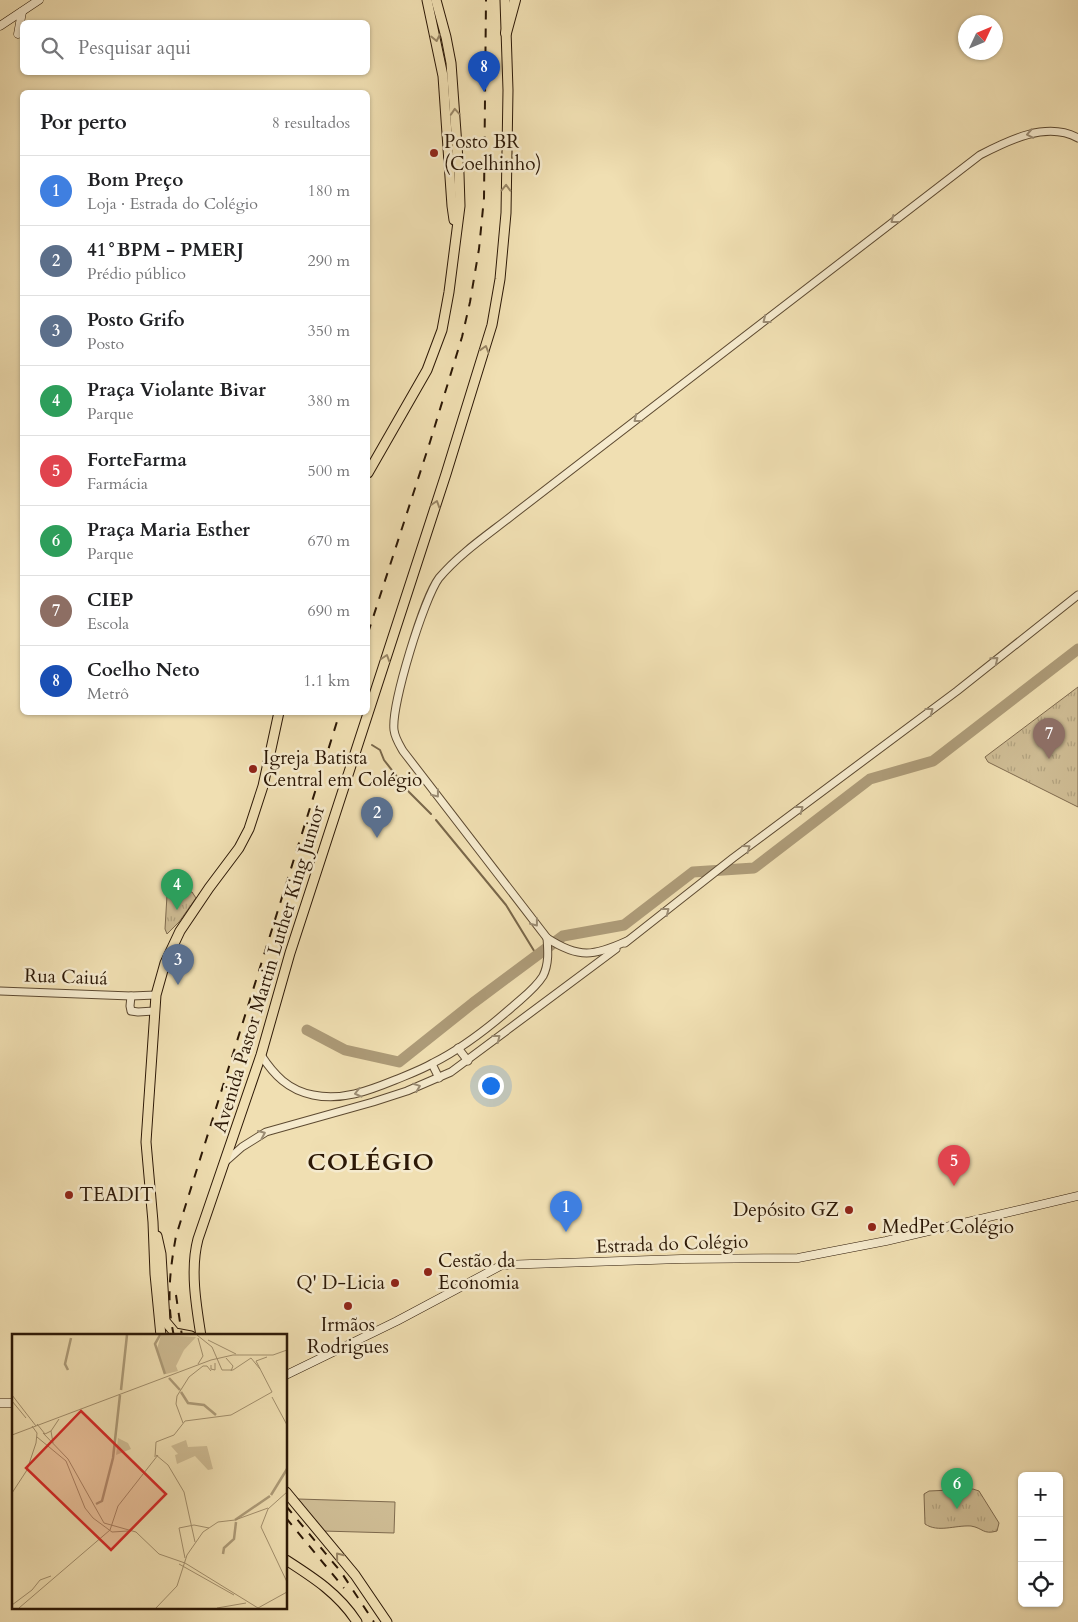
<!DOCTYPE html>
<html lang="pt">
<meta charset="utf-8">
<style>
body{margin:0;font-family:Cardo,serif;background:#f2f2f2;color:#202124}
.controls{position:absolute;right:15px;bottom:15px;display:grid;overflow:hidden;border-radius:8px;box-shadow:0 1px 4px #0004}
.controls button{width:45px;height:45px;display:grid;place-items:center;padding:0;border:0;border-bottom:1px solid #e0e0e0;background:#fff;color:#202124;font:25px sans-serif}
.compass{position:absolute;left:958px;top:15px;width:45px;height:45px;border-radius:50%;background:#fff;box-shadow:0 1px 4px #0004;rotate:46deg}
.you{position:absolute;left:490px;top:1085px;width:18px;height:18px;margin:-12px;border:4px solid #fff;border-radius:50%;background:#1a73e8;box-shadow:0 0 0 8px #1a73e833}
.badge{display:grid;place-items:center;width:32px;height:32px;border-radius:50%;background:#8f2418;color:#fff;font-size:16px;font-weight:700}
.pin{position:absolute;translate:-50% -41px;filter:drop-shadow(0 1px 2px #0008)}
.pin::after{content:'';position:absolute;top:26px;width:18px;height:15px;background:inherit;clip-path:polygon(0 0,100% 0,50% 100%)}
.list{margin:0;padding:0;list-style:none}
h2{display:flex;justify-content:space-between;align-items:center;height:65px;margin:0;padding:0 20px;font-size:21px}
h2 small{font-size:16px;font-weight:400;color:#757577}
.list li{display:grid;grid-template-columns:32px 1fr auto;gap:15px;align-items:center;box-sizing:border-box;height:70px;padding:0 20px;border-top:1px solid #e0e0e0}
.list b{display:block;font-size:19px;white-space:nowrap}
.list p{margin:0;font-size:16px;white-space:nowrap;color:#757577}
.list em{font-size:16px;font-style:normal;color:#757577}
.icon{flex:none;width:28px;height:28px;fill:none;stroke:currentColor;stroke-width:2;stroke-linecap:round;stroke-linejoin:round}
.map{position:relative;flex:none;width:1078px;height:1622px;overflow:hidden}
.search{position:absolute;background:#fff;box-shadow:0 1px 4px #0004;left:20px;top:20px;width:350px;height:55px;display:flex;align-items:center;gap:12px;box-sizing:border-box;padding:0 18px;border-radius:8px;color:#757577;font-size:19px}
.panel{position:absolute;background:#fff;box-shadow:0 1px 4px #0004;left:20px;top:90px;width:350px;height:625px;border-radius:8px}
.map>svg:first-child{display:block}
.green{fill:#cfbd95;stroke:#7e6a4e}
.park{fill:url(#park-tufts);stroke:#7e6a4e}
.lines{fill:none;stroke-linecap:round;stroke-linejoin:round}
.stream{stroke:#79674a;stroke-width:2}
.river{stroke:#ad9b78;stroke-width:11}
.tertiary-casing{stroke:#5d4a31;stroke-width:9}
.secondary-casing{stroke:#2c1806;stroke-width:9}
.primary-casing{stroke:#2c1806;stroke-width:11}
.trunk-casing{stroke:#2c1806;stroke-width:12}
.tertiary{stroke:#f5eacd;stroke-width:7}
.secondary{stroke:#f5eacd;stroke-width:8}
.primary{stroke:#f0dfb2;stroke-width:9}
.trunk{stroke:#f0dfb2;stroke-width:10}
.rail{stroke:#2c1806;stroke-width:2;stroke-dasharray:9 9;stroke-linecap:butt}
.oneway{stroke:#988565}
.oneway2{stroke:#9b8c73}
.poi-dot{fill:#8f2418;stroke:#f5eacd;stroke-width:2}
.labels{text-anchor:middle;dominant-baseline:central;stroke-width:5;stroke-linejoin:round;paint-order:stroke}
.poi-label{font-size:19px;fill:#2c1806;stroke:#f5eacd;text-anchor:start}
.street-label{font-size:19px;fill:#2c1806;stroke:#f5eacd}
.district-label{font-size:24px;font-weight:bold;letter-spacing:1px;fill:#2c1806;stroke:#f5eacd}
.inset-river{fill:none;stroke:#ad9b78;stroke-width:2.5}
.inset-road{fill:none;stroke:#a28f6d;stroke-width:1}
.view{fill:#d62828;fill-opacity:0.15;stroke:#d62828;stroke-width:2.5}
.inset-edge{fill:none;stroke:#2c1806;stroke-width:2.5}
</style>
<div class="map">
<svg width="1078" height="1622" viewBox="0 0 1078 1622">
<defs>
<pattern id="park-tufts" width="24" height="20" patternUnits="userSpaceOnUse" patternTransform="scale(1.25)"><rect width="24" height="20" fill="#cfbd95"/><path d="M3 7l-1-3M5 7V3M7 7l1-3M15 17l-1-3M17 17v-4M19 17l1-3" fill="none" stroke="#b2a27f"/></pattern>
</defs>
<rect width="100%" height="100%" fill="#f0dfb2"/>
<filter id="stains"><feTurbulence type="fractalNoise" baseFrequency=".004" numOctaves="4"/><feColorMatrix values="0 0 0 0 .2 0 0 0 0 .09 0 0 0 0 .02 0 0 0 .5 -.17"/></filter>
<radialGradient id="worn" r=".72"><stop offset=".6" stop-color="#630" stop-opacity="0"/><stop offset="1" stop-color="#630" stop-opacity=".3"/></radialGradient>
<polygon class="green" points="298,1499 395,1502 394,1533 322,1531"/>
<g class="park">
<polygon points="1078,687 1078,807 988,762 985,757"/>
<polygon points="173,891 192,892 196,898 179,922 167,934 165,929 167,895"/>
<path d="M973 1489 979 1491 999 1523 997 1531C983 1535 983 1528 971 1526 955 1525 938 1533 925 1524L924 1494 929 1491Z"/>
</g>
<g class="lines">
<g class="stream">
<polyline points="372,745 380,750 384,760 409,792 431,814"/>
<polyline points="436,820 506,905 536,954"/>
</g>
<polyline class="river" points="307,1030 345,1050 399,1062 473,1003 563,936 624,925 693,872 754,868 870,779 933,761 1078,649"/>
<g class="tertiary-casing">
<g id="tertiary">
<path d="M627 941C594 956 579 959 547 938L403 751C399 744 395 738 394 730 391 705 424 598 439 578 460 553 489 534 514 514L980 155C1009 140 1047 121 1078 138"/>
<polyline points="625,943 733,858 957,691 1078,595"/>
<polyline points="0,991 131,996 156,995"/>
<polyline points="131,996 130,1006 131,1011 138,1012 154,1011"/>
<polyline points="458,1048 468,1061"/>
<path d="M261 1055C274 1075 288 1090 313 1095 342 1101 368 1091 395 1080 407 1075 421 1070 433 1063 461 1049 487 1029 511 1008 522 998 535 989 543 976 549 964 548 951 547 938"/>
<polyline points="432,1064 439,1078"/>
<polyline points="225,1162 242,1147 266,1132 373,1102 407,1091 451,1072 616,949"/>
</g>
</g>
<g class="secondary-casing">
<g id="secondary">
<polyline points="0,26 39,0"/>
<polyline points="18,34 22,12"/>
<polyline points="286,1375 397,1321 502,1265 681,1259 798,1258 886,1241 1078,1196"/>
<polyline points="0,1403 14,1403"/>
</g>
</g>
<g class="primary-casing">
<g id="primary">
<polyline points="427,0 443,76 452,206 454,220"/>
<polyline points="368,473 427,370 442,330 449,292 460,206 459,174 451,63 446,37 436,0"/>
<polyline points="157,1236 161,1254 165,1321 175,1333 191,1336"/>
<polyline points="161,1336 155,1274 153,1222 146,1142 156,995 165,963 180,931 209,888 239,848 249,829 263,786 279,712"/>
<path d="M201 1336C196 1305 190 1269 198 1239L261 1055 290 953 446 474 492 325 500 279 506 213 508 90 505 0"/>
<polyline points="286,1492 355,1575 387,1622"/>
<path d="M286 1560C314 1578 339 1594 357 1622"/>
</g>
</g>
<g class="trunk-casing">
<polyline id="trunk" points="506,33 515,0"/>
</g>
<use href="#tertiary" class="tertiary"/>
<use href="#secondary" class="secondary"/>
<use href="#primary" class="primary"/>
<use href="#trunk" class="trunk"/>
<g class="rail">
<polyline points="368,633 430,442 462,337 470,302 479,249 484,198 486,0"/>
<polyline points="176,1295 182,1336"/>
<path d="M174 1336C166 1302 170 1269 176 1236L340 712"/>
<polyline points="286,1506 341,1572 374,1622"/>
<polyline points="286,1518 344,1588"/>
</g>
</g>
<defs><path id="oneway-chevron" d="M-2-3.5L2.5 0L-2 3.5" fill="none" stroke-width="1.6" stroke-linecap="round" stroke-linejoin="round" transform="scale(1.25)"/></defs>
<g class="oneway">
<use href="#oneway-chevron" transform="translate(436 38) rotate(78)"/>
<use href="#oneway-chevron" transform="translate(455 112) rotate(-94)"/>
<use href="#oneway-chevron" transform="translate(506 188) rotate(-89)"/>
<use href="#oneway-chevron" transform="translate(485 349) rotate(-73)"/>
<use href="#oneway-chevron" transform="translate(436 504) rotate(-72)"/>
<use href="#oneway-chevron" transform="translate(386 658) rotate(-72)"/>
<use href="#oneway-chevron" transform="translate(339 1556) rotate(-129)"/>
</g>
<g class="oneway2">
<use href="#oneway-chevron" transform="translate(1030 134) rotate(169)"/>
<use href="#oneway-chevron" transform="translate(894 220) rotate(143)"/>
<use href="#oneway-chevron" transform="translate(766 320) rotate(142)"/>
<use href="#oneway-chevron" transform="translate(637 419) rotate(142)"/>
<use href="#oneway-chevron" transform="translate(995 660) rotate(-39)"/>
<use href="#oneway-chevron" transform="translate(930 711) rotate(-37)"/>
<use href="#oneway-chevron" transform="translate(436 794) rotate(52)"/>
<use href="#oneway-chevron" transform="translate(800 809) rotate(-37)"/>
<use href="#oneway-chevron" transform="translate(747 848) rotate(-36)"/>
<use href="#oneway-chevron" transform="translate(666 911) rotate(-38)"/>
<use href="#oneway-chevron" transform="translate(535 923) rotate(52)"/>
<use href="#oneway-chevron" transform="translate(497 1038) rotate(-38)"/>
<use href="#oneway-chevron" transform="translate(417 1087) rotate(-21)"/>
<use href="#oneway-chevron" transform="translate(358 1093) rotate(166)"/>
<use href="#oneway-chevron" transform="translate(262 1134) rotate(-24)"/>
</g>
<g class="poi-dot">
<circle cx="434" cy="153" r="5"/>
<circle cx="253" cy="769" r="5"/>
<circle cx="69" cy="1195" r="5"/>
<circle cx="849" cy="1210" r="5"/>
<circle cx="872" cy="1227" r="5"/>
<circle cx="428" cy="1272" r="5"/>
<circle cx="395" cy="1283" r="5"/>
<circle cx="348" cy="1306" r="5"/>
</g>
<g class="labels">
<g class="poi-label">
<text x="444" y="142">Posto BR<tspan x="444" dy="22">(Coelhinho)</tspan></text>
<text x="263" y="758">Igreja Batista<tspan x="263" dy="22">Central em Colégio</tspan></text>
<text x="79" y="1195">TEADIT</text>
<text x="839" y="1210" text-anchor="end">Depósito GZ</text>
<text x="882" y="1227">MedPet Colégio</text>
<text x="438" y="1261">Cestão da<tspan x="438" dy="22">Economia</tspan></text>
<text x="385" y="1283" text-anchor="end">Q' D-Licia</text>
<text x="348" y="1325" text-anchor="middle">Irmãos<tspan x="348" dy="22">Rodrigues</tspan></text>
</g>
<g class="street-label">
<text transform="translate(269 969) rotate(-73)">Avenida Pastor Martin Luther King Junior</text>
<text transform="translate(66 977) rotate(2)">Rua Caiuá</text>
<text transform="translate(672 1244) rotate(-2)">Estrada do Colégio</text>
</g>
<g class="district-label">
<text x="371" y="1162">COLÉGIO</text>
</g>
</g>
<g transform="translate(12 1334)">
<rect width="275" height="275" fill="#f0dfb2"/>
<path d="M174 106 176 113 195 112 201 135 196 136 183 122 165 130 163 121 166 120 159 112Z" fill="#cfbd95"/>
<path d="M149 1 184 3 172 16 164 32 166 37 154 40 145 15ZM106 104 116 109 119 115 104 121Z" fill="#cfbd95"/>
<path class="inset-river" d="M148 1 143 10 153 40M56 36 53 30 59 4M157 44 168 56M109 56 115 1M169 58 176 69 192 71 204 81M259 161 275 135M84 170 90 167 101 124 108 61M223 186 258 162M211 220 212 214 222 205 224 188"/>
<path class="inset-road" d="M185 1 200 13 210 36H221L239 24 248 35M196 6 224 20M255 23 244 27 260 58M214 24 221 32 219 37M186 30 191 22 186 4M199 31V35L203 36V29M0 61 24 92M260 63 275 91M0 67 14 84M171 89 164 70 165 62 177 43 191 32H195L199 37M25 90 33 100 39 97M31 99 56 125 92 189 124 198 147 220 173 229 246 274M0 101 199 26 221 21H261L275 16M25 103 54 127 73 174 81 184 100 198 116 197M41 109 39 97 47 85M144 121 156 131 172 158 183 208M143 123 144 108 162 101 173 87 219 81 260 58M275 158 256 175 249 193 275 248M0 159 15 136 24 109 25 99 20 92M173 224 167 194 182 191 197 194M167 230 222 261M0 271 20 256 28 246 39 242M7 274 98 196 106 172 146 121M144 274 165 252 175 221 191 198 206 188 223 186 256 174M205 274 234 269M246 274 275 258"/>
<path class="view" d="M69 77 154 160 99 216 14 134Z"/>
<rect width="275" height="275" class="inset-edge"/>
</g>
<rect width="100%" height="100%" filter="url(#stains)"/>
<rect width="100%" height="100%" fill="url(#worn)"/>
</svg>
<div class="controls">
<button>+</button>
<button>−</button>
<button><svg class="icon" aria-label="locate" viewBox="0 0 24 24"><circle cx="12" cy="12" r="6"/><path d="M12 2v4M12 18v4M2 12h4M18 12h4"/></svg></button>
</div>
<svg class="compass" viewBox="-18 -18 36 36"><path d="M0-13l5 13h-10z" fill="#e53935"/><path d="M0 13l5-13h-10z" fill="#757577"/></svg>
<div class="you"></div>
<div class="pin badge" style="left:566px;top:1232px;background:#3f7fe0">1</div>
<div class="pin badge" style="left:377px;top:838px;background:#5c6f8a">2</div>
<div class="pin badge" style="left:178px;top:985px;background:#5c6f8a">3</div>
<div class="pin badge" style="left:177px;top:910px;background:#2e9e5b">4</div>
<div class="pin badge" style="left:954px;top:1186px;background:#e0444e">5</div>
<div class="pin badge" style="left:957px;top:1509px;background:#2e9e5b">6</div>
<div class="pin badge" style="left:1049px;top:759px;background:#8d6e63">7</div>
<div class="pin badge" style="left:484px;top:92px;background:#1a4fb4">8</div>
<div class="search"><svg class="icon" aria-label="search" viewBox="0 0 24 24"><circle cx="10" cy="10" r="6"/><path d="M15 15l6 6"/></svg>Pesquisar aqui</div>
<section class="panel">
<h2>Por perto<small>8 resultados</small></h2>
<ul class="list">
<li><span class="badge" style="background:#3f7fe0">1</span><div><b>Bom Preço</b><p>Loja · Estrada do Colégio</p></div><em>180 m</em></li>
<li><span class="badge" style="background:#5c6f8a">2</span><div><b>41°BPM - PMERJ</b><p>Prédio público</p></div><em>290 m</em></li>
<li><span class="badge" style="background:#5c6f8a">3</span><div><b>Posto Grifo</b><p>Posto</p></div><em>350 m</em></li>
<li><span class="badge" style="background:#2e9e5b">4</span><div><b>Praça Violante Bivar</b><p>Parque</p></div><em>380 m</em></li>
<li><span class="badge" style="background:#e0444e">5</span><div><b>ForteFarma</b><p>Farmácia</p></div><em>500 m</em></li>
<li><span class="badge" style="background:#2e9e5b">6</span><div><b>Praça Maria Esther</b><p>Parque</p></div><em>670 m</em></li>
<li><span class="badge" style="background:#8d6e63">7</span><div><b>CIEP</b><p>Escola</p></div><em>690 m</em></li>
<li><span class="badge" style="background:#1a4fb4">8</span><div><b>Coelho Neto</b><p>Metrô</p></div><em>1.1 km</em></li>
</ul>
</section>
</div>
